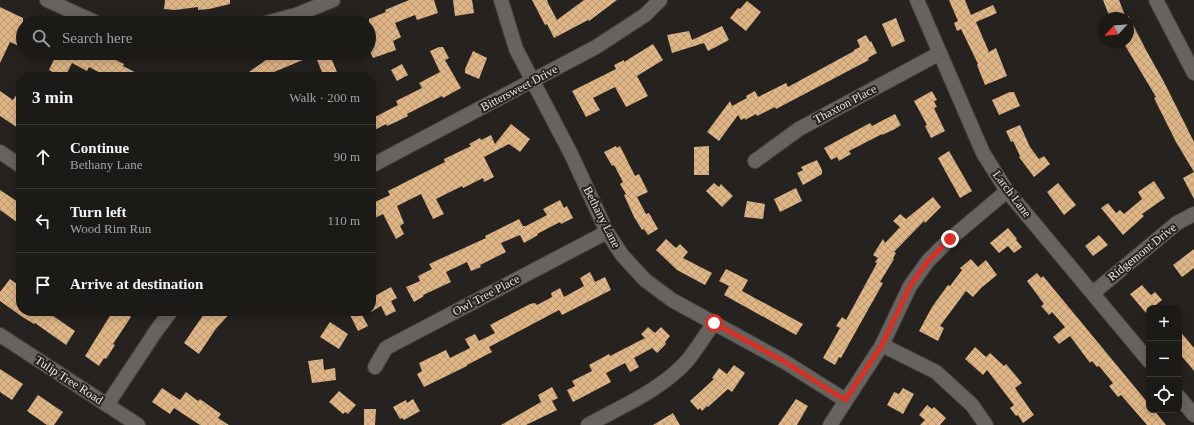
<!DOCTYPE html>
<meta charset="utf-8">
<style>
body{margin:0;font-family:"Times New Roman",serif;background:#292724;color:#f1f3f6}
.controls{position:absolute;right:12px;bottom:12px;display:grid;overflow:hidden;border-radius:8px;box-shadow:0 2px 10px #0003}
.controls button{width:36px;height:36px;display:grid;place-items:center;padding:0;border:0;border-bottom:1px solid #3a3836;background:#1c1a17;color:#f1f3f6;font:20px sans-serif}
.compass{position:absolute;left:1098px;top:12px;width:36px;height:36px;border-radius:50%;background:#1c1a17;box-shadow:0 2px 10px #0003;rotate:244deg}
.stop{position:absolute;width:12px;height:12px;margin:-9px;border:3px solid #d93025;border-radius:50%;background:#fff}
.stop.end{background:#d93025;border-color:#fff;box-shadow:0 1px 4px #0008}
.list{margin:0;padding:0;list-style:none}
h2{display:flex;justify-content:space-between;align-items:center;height:52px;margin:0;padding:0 16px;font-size:17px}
h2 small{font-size:13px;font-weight:400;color:#a0a1a1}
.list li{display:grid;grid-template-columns:26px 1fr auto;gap:12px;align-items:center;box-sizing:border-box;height:64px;padding:0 16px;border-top:1px solid #3a3836}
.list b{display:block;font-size:15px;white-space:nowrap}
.list p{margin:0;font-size:13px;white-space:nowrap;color:#a0a1a1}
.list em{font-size:13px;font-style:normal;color:#a0a1a1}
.icon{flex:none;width:22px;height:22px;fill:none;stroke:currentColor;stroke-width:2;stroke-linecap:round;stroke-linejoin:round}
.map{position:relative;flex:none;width:1194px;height:425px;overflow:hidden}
.search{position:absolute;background:#1c1a17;box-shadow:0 2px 10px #0003;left:16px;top:16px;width:360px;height:44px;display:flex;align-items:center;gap:10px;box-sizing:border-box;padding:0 14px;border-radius:22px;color:#a0a1a1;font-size:15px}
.panel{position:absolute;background:#1c1a17;box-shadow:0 2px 10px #0003;left:16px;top:72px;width:360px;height:244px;border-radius:16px}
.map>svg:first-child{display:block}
.building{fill:url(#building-cross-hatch)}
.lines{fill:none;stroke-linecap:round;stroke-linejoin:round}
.minor-casing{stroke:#43413e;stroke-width:16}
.minor{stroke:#67635e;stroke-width:14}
.route{stroke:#d93025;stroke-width:5}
.labels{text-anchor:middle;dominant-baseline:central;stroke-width:4;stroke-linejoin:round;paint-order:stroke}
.street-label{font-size:12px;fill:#e9e7e4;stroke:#26221f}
</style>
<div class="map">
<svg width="1194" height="425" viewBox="0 0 1194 425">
<defs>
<pattern id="building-cross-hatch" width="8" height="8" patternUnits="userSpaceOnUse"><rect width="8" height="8" fill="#e0b585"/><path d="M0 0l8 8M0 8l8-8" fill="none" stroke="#ba9975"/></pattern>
</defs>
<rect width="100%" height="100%" fill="#26221f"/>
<g class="building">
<polygon points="165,0 230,0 230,4 209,9 198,10 198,7 175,10 164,9"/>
<polygon points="409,0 434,0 438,13 417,20 415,15 395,23 401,37 393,41 396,50 373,58 369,49 369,19 386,12 385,10"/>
<polygon points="453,0 472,0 474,13 455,16"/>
<polygon points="532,0 547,0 548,3 557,20 584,0 617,0 589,21 588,20 554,38 547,24 545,25"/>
<polygon points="949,0 965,0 971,15 993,5 997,13 976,22 989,52 996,48 1007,76 985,85 977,65 978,64 961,29 957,31 954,23 958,21"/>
<polygon points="1103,0 1119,0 1126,18 1110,18"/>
<polygon points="747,1 761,12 746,31 730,18 738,8 740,9"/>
<polygon points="0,7 23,18 23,38 19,46 10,42 0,63"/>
<polygon points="1128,15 1146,50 1164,82 1194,142 1194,172 1176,142 1154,98 1156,97 1123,42 1128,42"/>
<polygon points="896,18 905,41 892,47 882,24"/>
<polygon points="722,26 729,40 708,51 704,43 672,53 667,35 689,31 692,40"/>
<polygon points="866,35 870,42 871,41 877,53 868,58 869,60 776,109 775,107 757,116 756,114 745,120 745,118 741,120 738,115 719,141 707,132 730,101 732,106 747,98 746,96 755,91 758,97 786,83 788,87 854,51 854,50 860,47 857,40"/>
<polygon points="653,44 663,60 637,76 648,96 626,107 615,87 593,98 600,110 586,117 572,91 616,69 614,65 624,60 624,62"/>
<polygon points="439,47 443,47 449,58 445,60 461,88 443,98 442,96 407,114 408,116 398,121 387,126 386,124 371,132 371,119 398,105 396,101 422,88 419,83 440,72 430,51"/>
<polygon points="473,51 487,58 479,79 465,73 465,69"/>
<polygon points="57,53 88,53 99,59 102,53 124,64 123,66 144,77 108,77 89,67 87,71 72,63 65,77 62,77 49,70"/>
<polygon points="276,53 348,53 332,60 339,77 324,77 315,55 269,74 271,77 242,77"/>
<polygon points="402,64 408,75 397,81 391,70"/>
<polygon points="21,87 21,130 0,116 0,91 13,100"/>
<polygon points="932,91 937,100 934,101 937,107 934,108 945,131 931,138 925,126 927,125 914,101"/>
<polygon points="1010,92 1014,92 1020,106 999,115 992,100"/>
<polygon points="895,114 901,125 895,129 882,135 882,134 849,151 851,154 839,161 837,157 831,160 824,148 870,123 872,126"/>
<polygon points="511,124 530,139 520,152 509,144 484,157 494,177 484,182 483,178 463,188 462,186 436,199 444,214 433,219 421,194 397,206 404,223 400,226 404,234 396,239 383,214 371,220 371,204 390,195 388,191 445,162 444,159 471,146 469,144 480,138 481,140 491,135 495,144"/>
<polygon points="1020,125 1030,147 1039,159 1044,156 1050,164 1034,177 1019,157 1020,156 1013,141 1011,142 1006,131"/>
<polygon points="616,146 617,148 620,146 635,176 639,174 648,192 637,197 646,214 649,213 658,229 648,235 644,229 642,230 634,217 624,195 626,194 620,184 623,182 614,165 612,166 604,152"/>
<polygon points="709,146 709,175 694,175 694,147"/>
<polygon points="949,151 972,191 960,198 938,158"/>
<polygon points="817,160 822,170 822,174 803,185 797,173 803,170 801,167"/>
<polygon points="1194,172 1194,199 1183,178"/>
<polygon points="1154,181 1165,198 1142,214 1144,216 1123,235 1101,208 1108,203 1116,213 1120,210 1124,214 1142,199 1138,192"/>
<polygon points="714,183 719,187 721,184 733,196 722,207 706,191"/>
<polygon points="1058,183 1076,205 1064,215 1047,192"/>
<polygon points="796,188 802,201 780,212 774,199"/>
<polygon points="0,190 21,204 21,225 0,210"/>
<polygon points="933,197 941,207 925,223 924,221 894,252 896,253 893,258 894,259 880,282 883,283 841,358 839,357 835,365 823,358 840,328 836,326 842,317 846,320 877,263 875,262 878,258 873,255 883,239 885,243 900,227 893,221 900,214 906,219"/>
<polygon points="560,200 564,208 567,206 573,218 561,224 560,222 537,234 538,235 524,243 520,235 501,243 506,252 480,265 481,267 471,271 467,262 446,272 451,282 423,295 424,296 414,302 406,287 420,281 418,276 432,269 429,264 486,238 485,236 519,219 523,226 526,226 547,215 543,209"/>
<polygon points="747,201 765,204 763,219 744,217"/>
<polygon points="1008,228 1017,239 1016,240 1022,247 1014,253 1008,246 999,253 990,243"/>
<polygon points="1099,235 1108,245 1093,256 1085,246"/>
<polygon points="666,239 676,248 680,244 688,252 683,258 712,273 705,285 677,270 656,250"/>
<polygon points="1194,249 1194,268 1182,277 1173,265"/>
<polygon points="971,259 978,267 986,260 997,275 981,288 973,297 966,291 940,326 944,328 938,341 919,331 932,307 948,285 950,286 962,270 960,268"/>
<polygon points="726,269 748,280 742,291 803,324 796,335 724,295 729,286 719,281"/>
<polygon points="590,272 595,282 605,277 611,290 562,315 559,310 529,326 489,347 492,352 467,365 467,366 424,387 417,374 422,371 419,363 446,350 450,358 470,348 465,339 475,334 479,341 495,333 490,325 530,304 535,303 537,305 552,297 551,293 560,288 564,297 584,286 580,278"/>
<polygon points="1037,273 1041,278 1043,276 1143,397 1149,404 1149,410 1154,410 1166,425 1147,425 1121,395 1118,397 1109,386 1113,383 1099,366 1097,367 1092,361 1090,363 1070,336 1059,344 1053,337 1065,327 1052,312 1049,315 1041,306 1044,304 1027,281"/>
<polygon points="10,279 21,287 21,311 46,311 75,331 66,345 35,323 34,324 21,316 0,301 0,292"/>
<polygon points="1142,285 1151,295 1155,292 1162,300 1152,308 1149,308 1149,310 1146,313 1130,294"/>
<polygon points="391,287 397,298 391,301 396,311 386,316 381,306 371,312 371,298"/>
<polygon points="113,311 122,311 131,317 113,344 115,345 106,359 104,358 99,366 85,356"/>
<polygon points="206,311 232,311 215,330 199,354 184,343"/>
<polygon points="348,311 360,311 368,326 358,331"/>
<polygon points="330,322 348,334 339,349 320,337"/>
<polygon points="648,327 655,333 661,327 670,336 665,342 666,344 657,353 652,348 634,358 639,367 630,372 625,363 606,373 611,382 573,402 567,390 575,386 572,381 592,371 589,365 609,354 610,356 645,338 641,334"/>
<polygon points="1179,330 1194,348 1194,371 1179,353"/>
<polygon points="975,347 986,357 990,353 1004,366 1006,364 1022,383 1015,388 1034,415 1023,423 1018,415 1016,416 1010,408 1014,405 987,370 983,375 965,359"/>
<polygon points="323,359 324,370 335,368 336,380 312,383 308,361"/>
<polygon points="734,365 745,373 732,392 728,389 708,407 707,406 702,411 700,408 698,410 690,401 714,379 712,378 719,368 727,374"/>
<polygon points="0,369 23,384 12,400 0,392"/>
<polygon points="552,387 558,398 552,401 557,410 526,425 501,425 541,402 538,395"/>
<polygon points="162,388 180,400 186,392 198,401 200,399 221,414 218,418 229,425 200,425 174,408 170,414 152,402"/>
<polygon points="903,388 914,394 903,414 887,405 894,392 899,394"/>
<polygon points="339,391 356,405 348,414 345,412 343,414 329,402"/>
<polygon points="38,395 63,412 54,425 47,425 27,411"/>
<polygon points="413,399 420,411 404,420 402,418 400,419 393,407 406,400 407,403"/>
<polygon points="796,399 808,406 797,425 778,425"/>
<polygon points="927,405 932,409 934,407 946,418 940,425 920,425 925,420 919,415"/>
<polygon points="364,409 376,409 375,425 364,425"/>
<polygon points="673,413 680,425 653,425"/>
</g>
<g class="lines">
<g class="minor-casing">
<g id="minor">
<polyline points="47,0 97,23"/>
<polyline points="501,0 516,49 571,154 607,232 622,255 645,280 672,300 785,362 845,400"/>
<polyline points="917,0 983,153 1007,191 1149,361"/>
<polyline points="1156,0 1194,73"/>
<polyline points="266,23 296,15 333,0"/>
<polyline points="0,152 21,166"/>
<polyline points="755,161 799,129 940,53"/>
<polyline points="371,166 596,47 645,15 660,0"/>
<polyline points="1093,293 1177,223 1194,214"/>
<polyline points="0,335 138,425"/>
<polyline points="882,345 936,372 972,405 986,425"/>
<polyline points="375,367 386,348 607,232"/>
<polyline points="1179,397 1194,415"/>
<polyline points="107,405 156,331 171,311"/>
<path d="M588 425C622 406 661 390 687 361 697 349 705 335 714 323"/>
<polyline points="830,425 882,345 910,286 928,261 950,239 1007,191"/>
</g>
</g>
<use href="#minor" class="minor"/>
</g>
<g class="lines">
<polyline class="route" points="714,323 785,362 845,400 882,345 910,286 928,261 950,239"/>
</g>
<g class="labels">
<g class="street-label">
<text transform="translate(519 88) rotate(-28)">Bittersweet Drive</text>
<text transform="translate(845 104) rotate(-28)">Thaxton Place</text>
<text transform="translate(1012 194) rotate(53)">Larch Lane</text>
<text transform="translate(602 217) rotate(63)">Bethany Lane</text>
<text transform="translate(1142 252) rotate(-39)">Ridgemont Drive</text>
<text transform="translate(486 295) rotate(-28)">Owl Tree Place</text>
<text transform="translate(69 380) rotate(33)">Tulip Tree Road</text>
</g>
</g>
</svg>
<div class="controls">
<button>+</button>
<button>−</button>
<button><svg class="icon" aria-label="locate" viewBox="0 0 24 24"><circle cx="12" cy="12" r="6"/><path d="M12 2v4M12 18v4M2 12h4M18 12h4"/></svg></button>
</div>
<svg class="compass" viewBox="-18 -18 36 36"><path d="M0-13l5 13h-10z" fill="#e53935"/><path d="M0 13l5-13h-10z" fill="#a0a1a1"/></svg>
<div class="stop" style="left:714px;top:323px"></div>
<div class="stop end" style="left:950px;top:239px"></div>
<div class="search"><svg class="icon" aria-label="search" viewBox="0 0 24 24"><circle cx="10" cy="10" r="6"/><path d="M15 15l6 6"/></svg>Search here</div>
<section class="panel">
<h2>3 min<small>Walk · 200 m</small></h2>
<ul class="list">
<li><svg class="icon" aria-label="ahead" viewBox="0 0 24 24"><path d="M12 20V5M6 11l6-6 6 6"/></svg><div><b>Continue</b><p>Bethany Lane</p></div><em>90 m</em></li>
<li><svg class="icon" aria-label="left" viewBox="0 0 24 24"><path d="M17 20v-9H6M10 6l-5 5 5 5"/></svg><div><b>Turn left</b><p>Wood Rim Run</p></div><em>110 m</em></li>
<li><svg class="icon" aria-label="arrive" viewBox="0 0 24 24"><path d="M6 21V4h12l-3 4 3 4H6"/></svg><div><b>Arrive at destination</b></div></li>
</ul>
</section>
</div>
